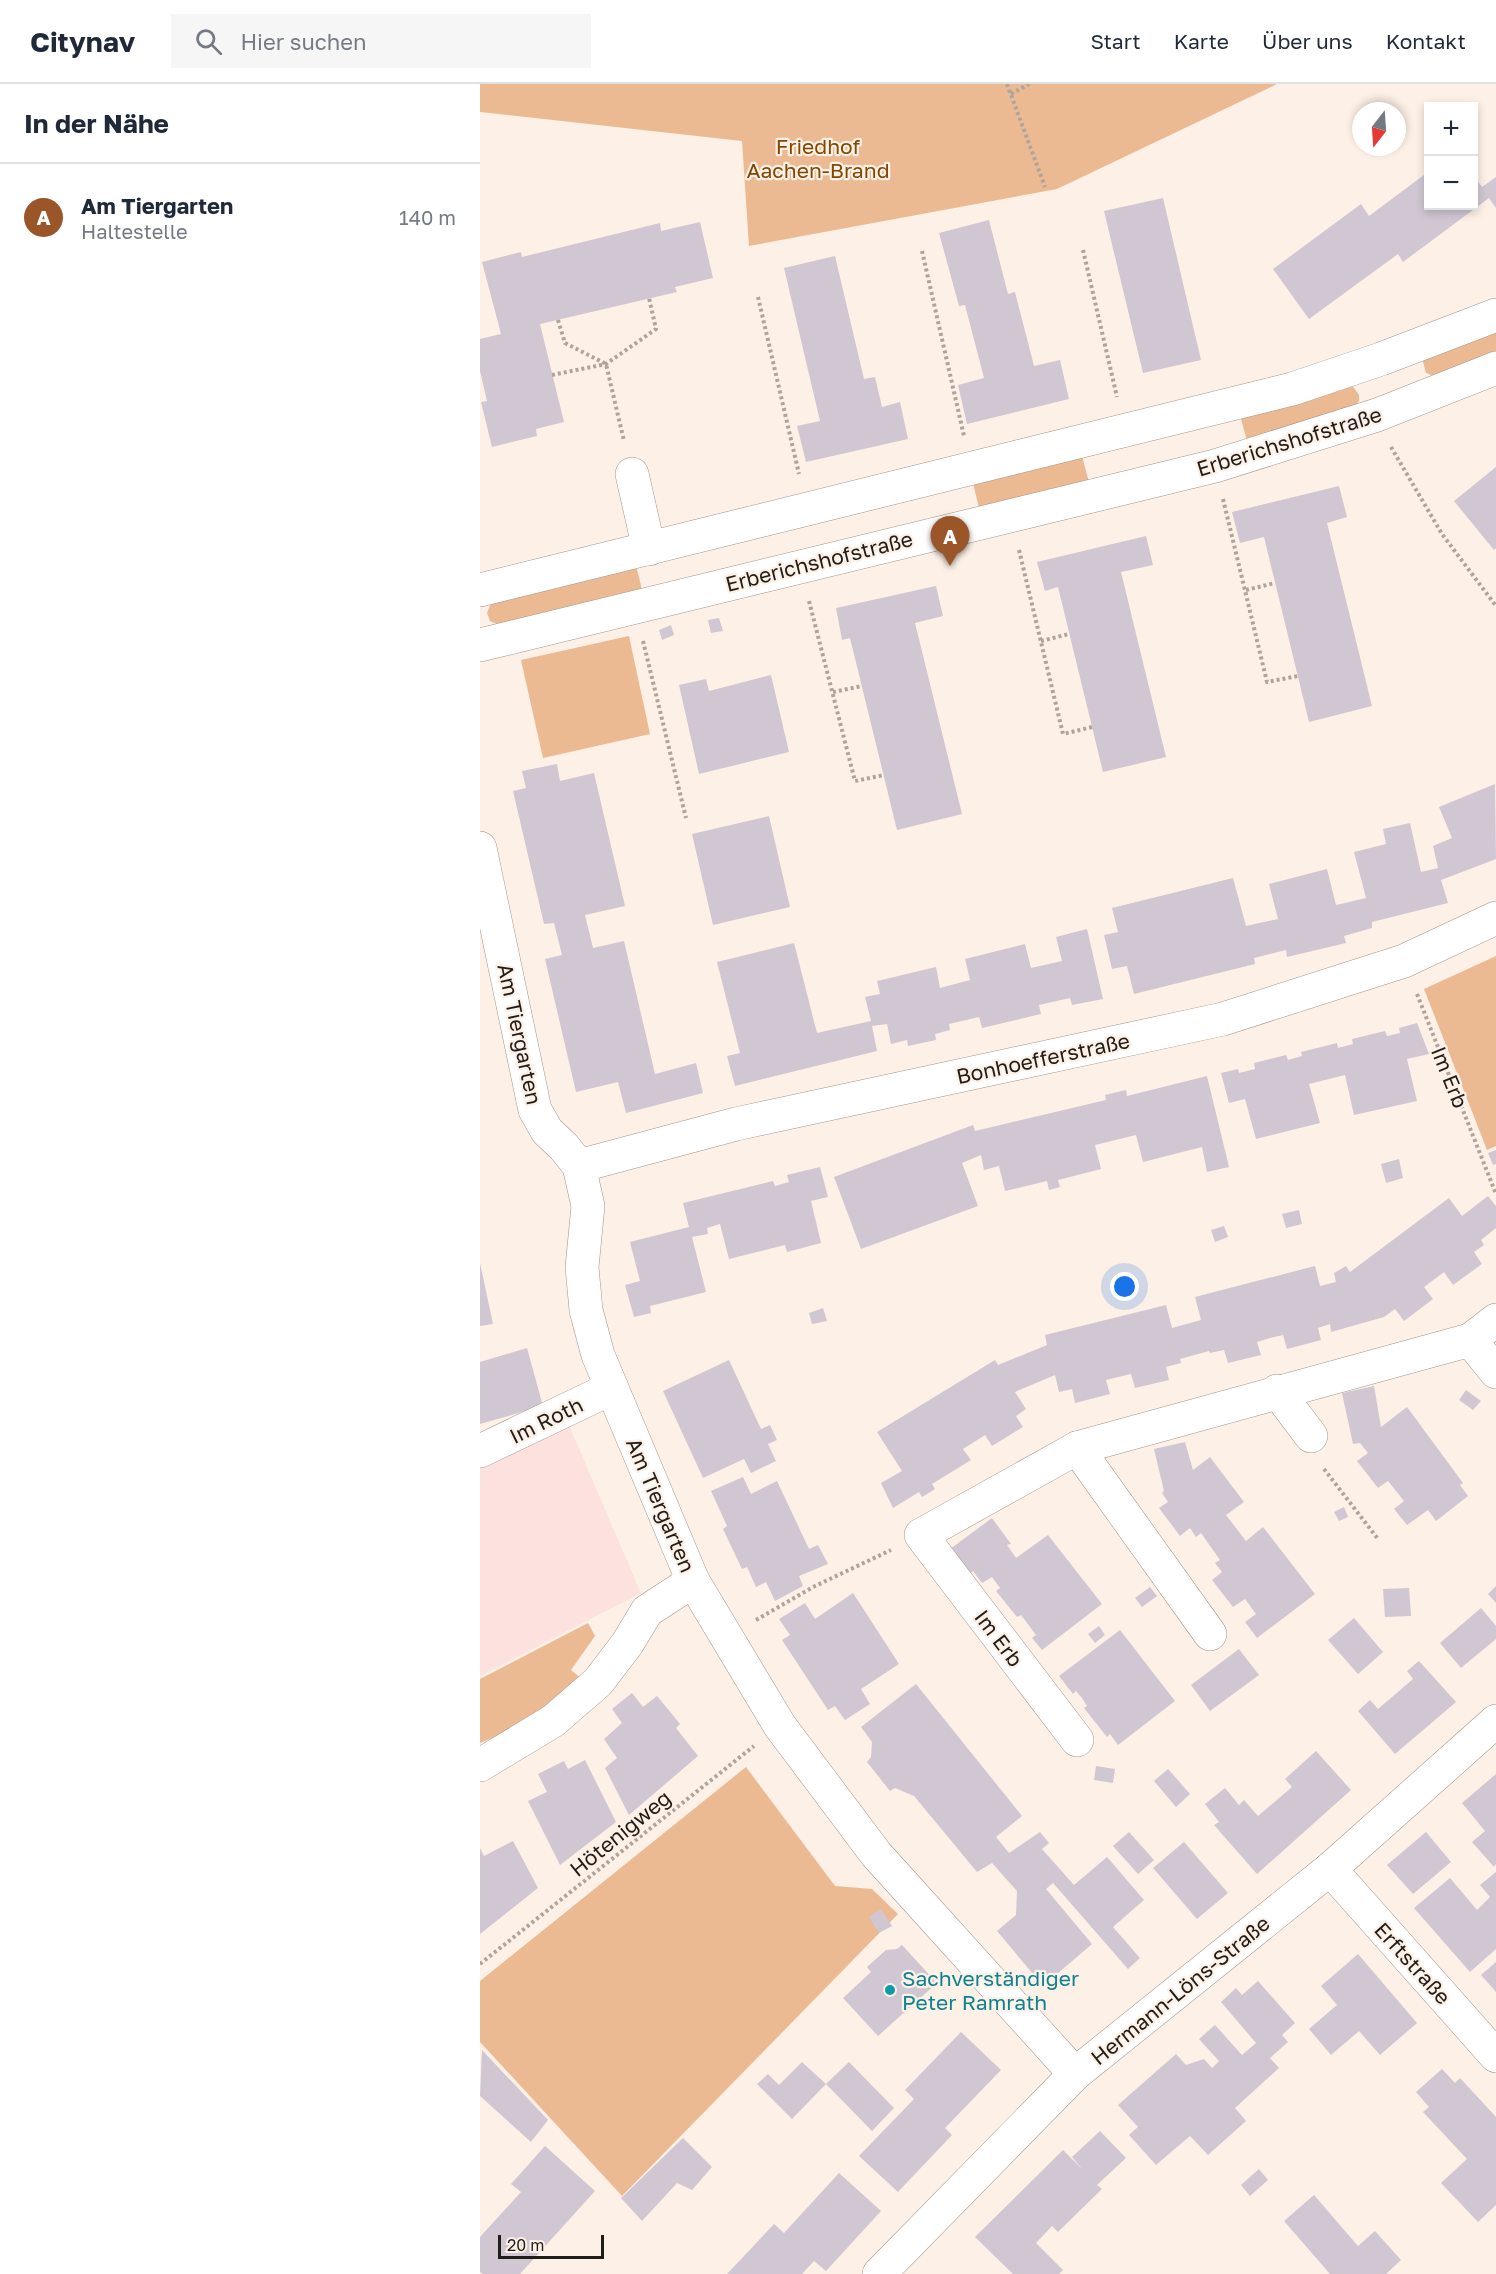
<!DOCTYPE html>
<html lang="de">
<meta charset="utf-8">
<style>
body{margin:0;font-family:"Golos Text",sans-serif;background:#f6f6f7;color:#1f2937}
.controls{position:absolute;right:18px;top:18px;display:grid;overflow:hidden;border-radius:0px;box-shadow:0 3px 9px #0003}
.controls button{width:54px;height:54px;display:grid;place-items:center;padding:0;border:0;border-bottom:2px solid #e0e1e3;background:#fff;color:#1f2937;font:30px sans-serif}
.compass{position:absolute;left:872px;top:18px;width:54px;height:54px;border-radius:50%;background:#fff;box-shadow:0 3px 9px #0003;rotate:197deg}
.scale{position:absolute;left:18px;bottom:15px;width:106px;box-sizing:border-box;padding-left:6px;border:3px solid #201c18;border-top:0;font-size:16px;line-height:21px;white-space:nowrap;color:#201c18;-webkit-text-stroke:4px #fdf0e6;paint-order:stroke}
.you{position:absolute;left:645px;top:1203px;width:21px;height:21px;margin:-15px;border:4px solid #fff;border-radius:50%;background:#1a73e8;box-shadow:0 0 0 9px #1a73e833}
.badge{display:grid;place-items:center;width:39px;height:39px;border-radius:50%;background:#9a5528;color:#fff;font-size:20px;font-weight:700}
.pin{position:absolute;translate:-50% -50px;filter:drop-shadow(0 2px 3px #0008)}
.pin::after{content:'';position:absolute;top:32px;width:21px;height:18px;background:inherit;clip-path:polygon(0 0,100% 0,50% 100%)}
.list{margin:0;padding:0;list-style:none}
h2{display:flex;justify-content:space-between;align-items:center;height:78px;margin:0;padding:0 24px;font-size:26px}
h2 small{font-size:20px;font-weight:400;color:#747a83}
.list li{display:grid;grid-template-columns:39px 1fr auto;gap:18px;align-items:center;box-sizing:border-box;height:108px;padding:0 24px;border-top:2px solid #e0e1e3}
.list b{display:block;font-size:22px;white-space:nowrap}
.list p{margin:0;font-size:20px;white-space:nowrap;color:#747a83}
.list em{font-size:20px;font-style:normal;color:#747a83}
.icon{flex:none;width:33px;height:33px;fill:none;stroke:currentColor;stroke-width:2;stroke-linecap:round;stroke-linejoin:round}
.map{position:relative;flex:none;width:1016px;height:2190px;overflow:hidden}
header{display:flex;align-items:center;gap:36px;box-sizing:border-box;height:84px;padding:0 30px;background:#fff;border-bottom:2px solid #e0e1e3}
header strong{font-size:28px}
nav{display:flex;gap:33px;margin-inline-start:auto;font-size:21px}
.search{width:420px;height:54px;background:#f6f6f7;display:flex;align-items:center;gap:15px;box-sizing:border-box;padding:0 21px;border-radius:0px;color:#747a83;font-size:22px}
main{display:flex}
aside{flex:1;background:#fff}
.map>svg:first-child{display:block}
.commercial{fill:#fce1df}
.green{fill:#ebba92}
.building{fill:#d0c7d3}
.lines{fill:none;stroke-linecap:round;stroke-linejoin:round}
.minor-casing{stroke:#a1958c;stroke-width:34}
.path{stroke:#aea49c;stroke-width:4;stroke-dasharray:3 3;stroke-linecap:butt}
.minor{stroke:#fff;stroke-width:33}
.culture-dot{fill:#0f9aa8;stroke:#fdf0e6;stroke-width:2}
.labels{text-anchor:middle;dominant-baseline:central;stroke-width:4.5;stroke-linejoin:round;paint-order:stroke}
.park-label{font-size:21px;fill:#824701;stroke:#fdf0e6}
.street-label{font-size:21px;fill:#201c18;stroke:#fdf0e6}
.culture-label{font-size:21px;fill:#0d838f;stroke:#fdf0e6;text-anchor:start}
</style>
<header>
<strong>Citynav</strong>
<div class="search"><svg class="icon" aria-label="search" viewBox="0 0 24 24"><circle cx="10" cy="10" r="6"/><path d="M15 15l6 6"/></svg>Hier suchen</div>
<nav><a>Start</a><a>Karte</a><a>Über uns</a><a>Kontakt</a></nav>
</header>
<main>
<aside>
<h2>In der Nähe<small></small></h2>
<ul class="list">
<li><span class="badge">A</span><div><b>Am Tiergarten</b><p>Haltestelle</p></div><em>140 m</em></li>
</ul>
</aside>
<div class="map">
<svg width="1016" height="2190" viewBox="0 0 1016 2190">
<rect width="100%" height="100%" fill="#fdf0e6"/>
<polygon class="commercial" points="88,1339 161,1509 0,1592 0,1384"/>
<g class="green">
<polygon points="0,0 797,0 577,105 269,162 262,57 0,28"/>
<polygon points="1016,239 1016,268 954,292 946,289 942,274"/>
<polygon points="871,300 879,311 879,317 874,323 767,357 760,331"/>
<polygon points="602,372 609,398 499,424 493,399"/>
<polygon points="156,481 162,506 17,540 10,537 7,529 12,516"/>
<polygon points="149,552 170,650 63,674 41,576"/>
<polygon points="1016,872 1016,1062 1007,1066 944,905"/>
<path d="M108 1539 115 1552 91 1586 102 1595C71 1624 39 1643 0 1659V1595Z"/>
<polygon points="266,1683 355,1802 392,1805 418,1830 142,2112 0,1958 0,1897"/>
</g>
<g class="building">
<polygon points="948,88 948,122 994,122 994,92 1002,103 1016,93 1016,124 1009,114 923,178 918,170 829,235 793,185 881,120 889,132"/>
<polygon points="683,114 721,276 663,289 624,127"/>
<polygon points="509,136 528,210 535,208 554,282 580,276 589,315 487,340 478,301 504,294 485,221 479,222 459,149"/>
<polygon points="220,138 233,194 195,203 197,208 60,240 84,338 56,345 57,352 12,363 1,318 7,317 0,287 0,255 21,250 2,178 41,168 42,173 180,139 181,147"/>
<polygon points="355,172 384,295 395,293 402,323 420,318 428,355 326,378 317,342 340,337 304,184"/>
<polygon points="1016,383 1016,464 1014,466 974,417"/>
<polygon points="859,402 867,433 847,439 892,622 829,638 784,453 760,459 752,428"/>
<polygon points="666,452 673,481 641,488 686,673 623,688 578,503 565,507 557,478"/>
<polygon points="456,502 463,532 435,539 482,730 417,746 370,554 362,556 356,524"/>
<polygon points="239,534 243,547 231,549 228,536"/>
<polygon points="191,541 194,551 182,556 179,546"/>
<polygon points="291,591 309,668 219,690 199,601 226,595 229,607"/>
<polygon points="77,680 80,697 114,689 145,822 105,831 113,864 144,857 175,990 216,979 223,1009 146,1029 138,998 96,1008 65,875 82,871 74,839 64,840 33,707 46,704 42,687"/>
<polygon points="1015,700 1016,775 961,796 968,819 892,838 892,844 864,852 866,859 807,873 806,866 774,874 775,880 654,910 647,882 632,885 624,851 638,848 632,824 753,794 766,842 798,835 789,800 847,785 856,821 886,814 874,768 906,760 903,745 930,739 941,788 958,784 953,762 972,754 959,723"/>
<polygon points="289,732 310,823 233,841 212,750"/>
<polygon points="607,845 623,915 592,921 590,914 559,921 561,930 502,944 499,933 469,940 470,946 455,950 456,956 428,962 427,956 411,960 407,940 392,942 397,967 255,1002 247,972 260,969 237,878 314,859 337,949 391,937 385,913 400,910 397,897 456,883 460,904 490,896 485,875 545,860 551,884 582,877 576,853"/>
<polygon points="937,939 949,970 927,975 937,1017 874,1031 865,991 829,1000 840,1039 776,1055 765,1015 749,1019 741,989 758,985 759,989 775,985 774,979 806,971 808,976 822,972 821,968 857,959 858,964 873,960 872,955 905,947 907,952 920,949 919,944"/>
<polygon points="727,992 749,1083 727,1088 722,1063 663,1078 656,1051 615,1061 621,1085 578,1096 580,1103 569,1106 567,1097 525,1107 519,1082 504,1086 501,1071 482,1079 498,1122 381,1165 354,1093 493,1041 495,1047 626,1016 625,1011 646,1006 647,1012"/>
<polygon points="1016,1066 1016,1080 1013,1081 1008,1069"/>
<polygon points="919,1075 923,1094 906,1099 901,1080"/>
<polygon points="340,1083 348,1113 331,1117 341,1159 307,1168 305,1161 249,1175 240,1140 227,1144 228,1150 212,1153 226,1208 170,1222 171,1229 154,1233 145,1201 160,1197 150,1158 209,1143 203,1119 293,1097 295,1102 309,1098 307,1091"/>
<polygon points="1008,1112 1016,1122 1016,1144 1001,1156 1004,1161 994,1168 1002,1180 973,1201 964,1188 944,1203 953,1215 924,1237 915,1225 904,1233 851,1248 850,1240 838,1244 841,1256 807,1265 803,1251 790,1254 777,1258 781,1271 748,1279 744,1266 730,1269 729,1267 700,1275 701,1279 686,1283 689,1296 655,1304 651,1290 638,1293 626,1296 630,1310 595,1319 592,1305 579,1308 575,1291 535,1308 546,1325 536,1332 543,1343 512,1362 505,1351 483,1365 491,1376 452,1400 455,1405 442,1413 439,1408 413,1424 401,1399 422,1387 397,1348 515,1276 518,1281 567,1261 565,1251 686,1221 692,1244 721,1236 715,1213 835,1182 840,1202 856,1198 854,1189 866,1182 870,1188 969,1114 982,1132"/>
<polygon points="819,1126 822,1140 806,1144 802,1130"/>
<polygon points="744,1142 748,1153 735,1158 731,1146"/>
<polygon points="0,1179 13,1240 0,1242"/>
<polygon points="343,1224 347,1237 332,1240 329,1229"/>
<polygon points="47,1264 63,1322 0,1340 0,1278"/>
<polygon points="249,1276 281,1345 290,1341 297,1356 288,1360 296,1377 271,1389 264,1375 223,1394 183,1307"/>
<polygon points="894,1302 901,1343 927,1323 983,1399 980,1401 988,1412 956,1437 948,1426 927,1441 914,1425 924,1417 908,1397 898,1404 877,1377 888,1369 880,1359 873,1360 862,1309"/>
<polygon points="986,1306 1001,1317 993,1326 979,1316"/>
<polygon points="705,1358 713,1386 730,1373 764,1418 746,1431 766,1457 783,1443 835,1510 777,1554 765,1538 776,1530 765,1515 753,1523 732,1496 742,1488 735,1479 740,1476 721,1449 716,1453 710,1444 700,1452 679,1424 688,1418 682,1409 684,1407 674,1365"/>
<polygon points="263,1393 271,1410 297,1397 329,1465 338,1461 348,1480 319,1492 323,1502 295,1517 286,1498 276,1503 267,1483 262,1485 243,1445 247,1442 231,1407"/>
<polygon points="864,1423 868,1433 859,1437 854,1428"/>
<polygon points="512,1434 531,1460 527,1461 536,1474 568,1451 622,1520 562,1566 552,1554 556,1551 541,1531 537,1533 516,1507 520,1504 512,1493 502,1499 493,1487 480,1497 462,1471"/>
<polygon points="1016,1502 1016,1519 1008,1510"/>
<polygon points="670,1503 677,1512 662,1523 655,1514"/>
<polygon points="929,1504 931,1532 905,1533 903,1505"/>
<polygon points="373,1509 419,1580 381,1605 390,1620 365,1636 355,1622 348,1626 302,1556 310,1551 299,1535 325,1519 335,1535"/>
<polygon points="1001,1524 1016,1542 1016,1555 981,1584 960,1559"/>
<polygon points="874,1534 903,1568 878,1590 848,1556"/>
<polygon points="619,1542 625,1551 615,1559 608,1550"/>
<polygon points="640,1546 695,1617 638,1661 630,1650 627,1653 604,1624 607,1622 602,1614 596,1607 593,1610 579,1592"/>
<polygon points="759,1565 779,1591 730,1627 711,1601"/>
<polygon points="939,1577 976,1618 915,1670 878,1627 890,1616 898,1625 933,1595 927,1587"/>
<polygon points="436,1600 542,1732 516,1753 529,1769 560,1748 569,1759 562,1765 594,1801 627,1773 664,1816 633,1843 660,1874 648,1885 573,1799 566,1805 612,1860 563,1902 517,1847 536,1831 537,1807 512,1779 497,1788 434,1712 415,1704 410,1707 387,1678 391,1673 392,1658 381,1643"/>
<polygon points="152,1609 163,1623 177,1612 200,1640 196,1644 218,1672 149,1731 125,1684 137,1674 124,1655 142,1639 132,1625"/>
<polygon points="836,1667 871,1706 777,1790 734,1741 739,1738 725,1720 745,1704 759,1721 764,1716 778,1732 812,1703 805,1695"/>
<polygon points="105,1676 136,1738 80,1781 48,1717 67,1708 58,1690 84,1677 88,1685"/>
<polygon points="616,1682 635,1685 633,1699 614,1696"/>
<polygon points="688,1685 710,1710 696,1723 674,1697"/>
<polygon points="1016,1690 1016,1780 1014,1783 992,1758 1005,1747 982,1719"/>
<polygon points="649,1748 674,1776 658,1790 633,1762"/>
<polygon points="946,1748 971,1778 933,1810 907,1781"/>
<polygon points="33,1757 58,1804 0,1850 0,1764 4,1772"/>
<polygon points="704,1758 748,1809 717,1835 673,1784"/>
<polygon points="1016,1788 1016,1865 990,1888 934,1824 970,1794 997,1826 1010,1813 1000,1801"/>
<polygon points="401,1825 412,1842 399,1849 389,1833"/>
<polygon points="422,1861 457,1899 398,1952 363,1914 391,1888 387,1883 406,1866 417,1865"/>
<polygon points="878,1870 937,1939 900,1971 879,1947 851,1971 829,1945 857,1921 841,1902"/>
<polygon points="1016,1878 1016,1908 1001,1891"/>
<polygon points="778,1897 815,1939 802,1951 808,1958 790,1974 799,1984 755,2024 766,2037 728,2071 710,2052 676,2081 649,2051 658,2043 638,2021 696,1970 706,1981 724,1975 732,1984 739,1977 719,1955 735,1941 762,1971 776,1959 741,1918 756,1904 762,1911"/>
<polygon points="481,1948 521,1986 465,2044 472,2051 418,2108 379,2072 434,2015 425,2006"/>
<polygon points="2,1966 68,2036 51,2058 0,2012"/>
<polygon points="322,1978 346,2000 312,2035 277,2000 288,1990 299,2001"/>
<polygon points="369,1978 414,2024 392,2047 346,2000"/>
<polygon points="962,1985 975,1999 980,1994 1016,2033 1016,2121 998,2138 961,2099 987,2075 943,2028 949,2023 936,2008"/>
<polygon points="620,2047 646,2074 617,2101 622,2105 578,2148 572,2142 556,2159 583,2186 579,2190 533,2190 495,2153 583,2066 602,2085 592,2073"/>
<polygon points="203,2054 232,2083 212,2106 197,2099 162,2137 141,2114"/>
<polygon points="65,2062 115,2107 40,2190 3,2190 0,2188 0,2153 41,2108 31,2100"/>
<polygon points="779,2085 788,2096 770,2112 761,2101"/>
<polygon points="359,2089 401,2127 346,2187 334,2177 322,2190 247,2190 294,2140 304,2149"/>
<polygon points="834,2111 878,2162 895,2147 921,2176 906,2190 850,2190 804,2137"/>
</g>
<g class="lines">
<g class="minor-casing">
<g id="minor">
<polyline points="152,390 169,465"/>
<polyline points="0,506 812,305 901,275 1016,231"/>
<polyline points="0,561 735,382 897,331 1016,284"/>
<polyline points="0,764 55,1026 67,1047 84,1063 99,1082 108,1122 102,1183 106,1226 118,1271 213,1497 300,1642 396,1770 595,1990"/>
<polyline points="99,1082 256,1040 743,935 924,877 1016,834"/>
<polyline points="990,1256 1016,1236"/>
<polyline points="797,1307 831,1352"/>
<polyline points="0,1367 132,1304"/>
<polyline points="730,1550 597,1364 990,1256 1016,1288"/>
<polyline points="597,1656 441,1451 597,1364"/>
<polyline points="0,1681 73,1637 118,1598 147,1560 167,1527 213,1497"/>
<polyline points="850,1785 1016,1972"/>
<polyline points="399,2190 595,1990 850,1785 1016,1637"/>
</g>
</g>
<g class="path">
<polyline points="527,0 565,103"/>
<polyline points="531,10 549,0"/>
<polyline points="603,166 637,313"/>
<polyline points="442,167 484,352"/>
<polyline points="278,213 319,390"/>
<polyline points="78,236 85,259 126,280 144,357"/>
<polyline points="72,291 126,280 176,245 169,214"/>
<polyline points="911,363 962,450 1016,522"/>
<polyline points="743,415 787,598 818,592"/>
<polyline points="539,466 583,650 612,643"/>
<polyline points="766,506 795,499"/>
<polyline points="329,517 375,697 404,691"/>
<polyline points="163,557 206,734"/>
<polyline points="561,557 589,550"/>
<polyline points="353,608 382,602"/>
<polyline points="937,910 1016,1110"/>
<polyline points="844,1385 898,1455"/>
<polyline points="276,1536 333,1503 411,1466"/>
<polyline points="0,1880 274,1662"/>
</g>
<use href="#minor" class="minor"/>
</g>
<circle class="culture-dot" cx="410" cy="1906" r="6"/>
<g class="labels">
<g class="park-label">
<text x="338" y="62">Friedhof<tspan x="338" dy="24">Aachen-Brand</tspan></text>
</g>
<g class="street-label">
<text transform="translate(809 357) rotate(-17)">Erberichshofstraße</text>
<text transform="translate(339 477) rotate(-14)">Erberichshofstraße</text>
<text transform="translate(40 950) rotate(78)">Am Tiergarten</text>
<text transform="translate(563 974) rotate(-12)">Bonhoefferstraße</text>
<text transform="translate(970 993) rotate(68)">Im Erb</text>
<text transform="translate(66 1336) rotate(-26)">Im Roth</text>
<text transform="translate(181 1421) rotate(67)">Am Tiergarten</text>
<text transform="translate(519 1554) rotate(53)">Im Erb</text>
<text transform="translate(140 1749) rotate(-39)">Hötenigweg</text>
<text transform="translate(933 1879) rotate(48)">Erftstraße</text>
<text transform="translate(700 1906) rotate(-39)">Hermann-Löns-Straße</text>
</g>
<g class="culture-label">
<text x="422" y="1894">Sachverständiger<tspan x="422" dy="24">Peter Ramrath</tspan></text>
</g>
</g>
</svg>
<div class="controls">
<button>+</button>
<button>−</button>
</div>
<svg class="compass" viewBox="-18 -18 36 36"><path d="M0-13l5 13h-10z" fill="#e53935"/><path d="M0 13l5-13h-10z" fill="#747a83"/></svg>
<div class="scale">20 m</div>
<div class="you"></div>
<div class="pin badge" style="left:470px;top:482px">A</div>
</div>
</main>
